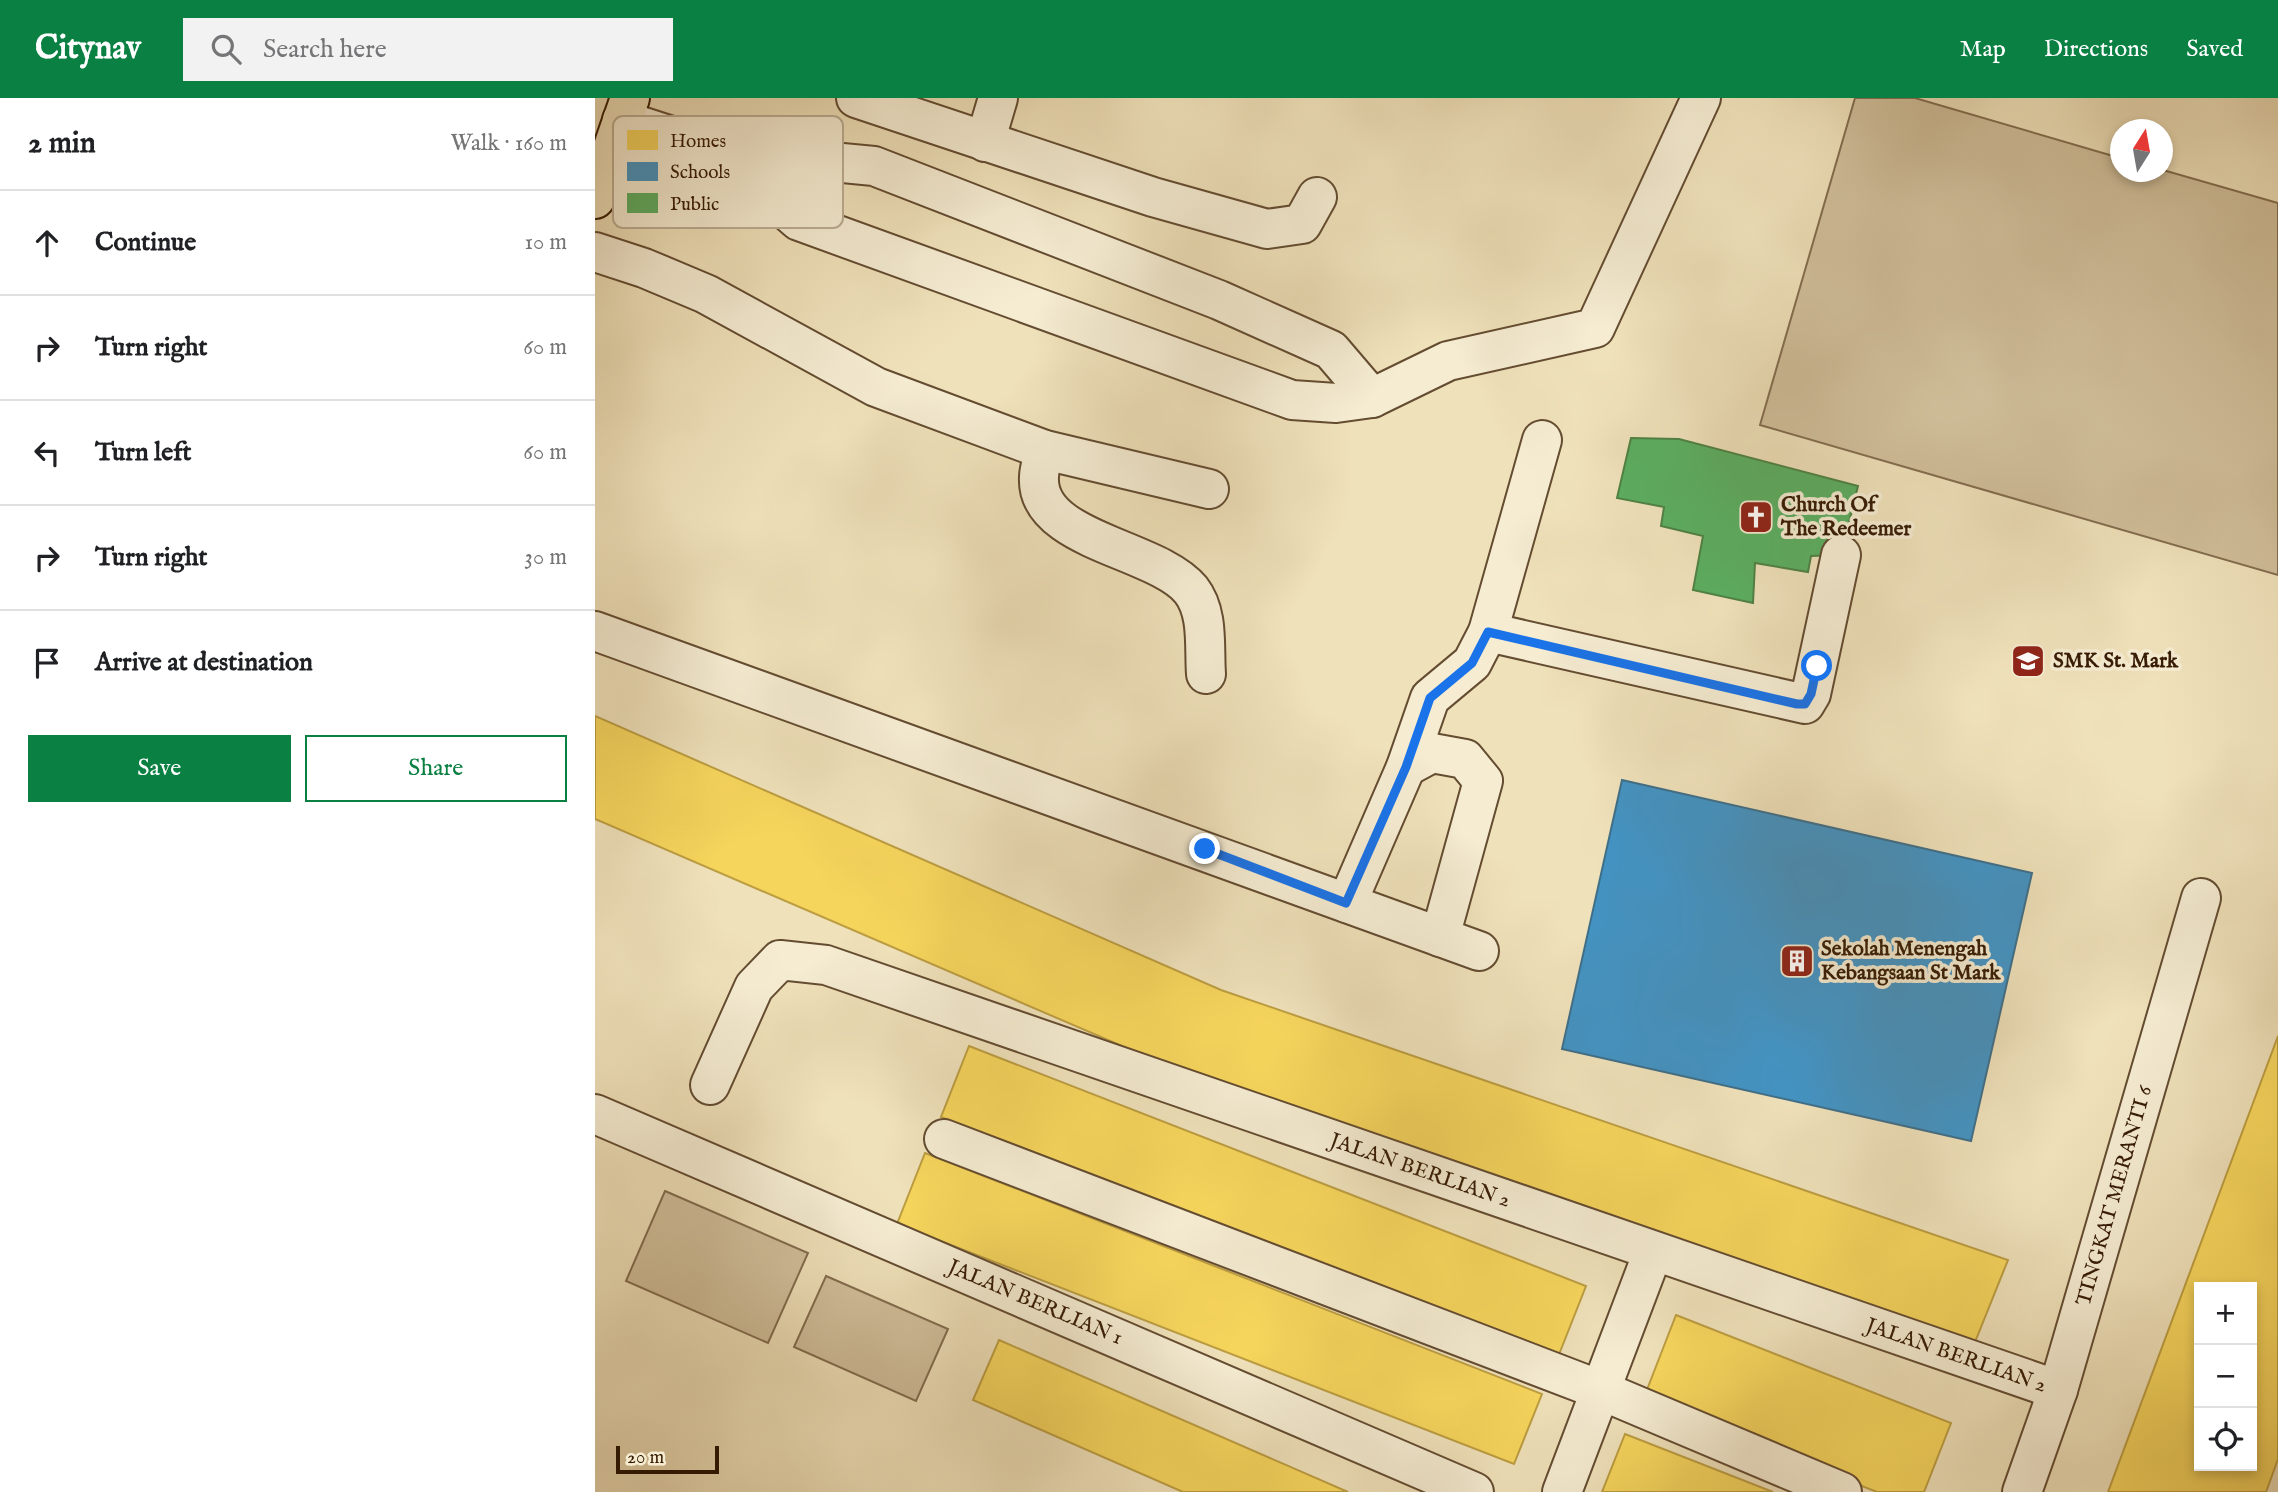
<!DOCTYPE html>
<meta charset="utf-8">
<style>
body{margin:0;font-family:"IM FELL English",serif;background:#f2f2f2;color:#202124}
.controls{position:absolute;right:21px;bottom:21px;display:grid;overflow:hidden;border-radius:0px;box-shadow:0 4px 10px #0003}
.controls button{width:63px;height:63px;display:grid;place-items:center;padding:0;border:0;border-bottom:2px solid #e0e0e0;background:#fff;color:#202124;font:35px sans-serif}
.compass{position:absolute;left:1515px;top:21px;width:63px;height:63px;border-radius:50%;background:#fff;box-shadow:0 4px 10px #0003;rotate:11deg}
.scale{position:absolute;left:21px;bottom:18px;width:103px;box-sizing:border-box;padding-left:7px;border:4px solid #361b03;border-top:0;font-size:19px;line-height:24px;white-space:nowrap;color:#361b03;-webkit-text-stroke:5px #f5ecd2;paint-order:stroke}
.stop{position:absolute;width:21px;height:21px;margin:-16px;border:5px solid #1a73e8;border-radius:50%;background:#fff}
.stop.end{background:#1a73e8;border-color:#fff;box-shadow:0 2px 7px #0008}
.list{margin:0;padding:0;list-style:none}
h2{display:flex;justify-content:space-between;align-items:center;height:91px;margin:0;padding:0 28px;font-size:30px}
h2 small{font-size:23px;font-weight:400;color:#757577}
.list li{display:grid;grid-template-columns:46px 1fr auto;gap:21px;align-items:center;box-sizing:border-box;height:105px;padding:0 28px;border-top:2px solid #e0e0e0}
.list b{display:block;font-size:26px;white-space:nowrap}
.list em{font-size:23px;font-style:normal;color:#757577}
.actions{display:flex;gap:14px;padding:21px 28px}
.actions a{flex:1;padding:16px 0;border:2px solid #0b8043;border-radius:0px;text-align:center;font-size:24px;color:#0b8043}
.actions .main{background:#0b8043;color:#fff}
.icon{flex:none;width:38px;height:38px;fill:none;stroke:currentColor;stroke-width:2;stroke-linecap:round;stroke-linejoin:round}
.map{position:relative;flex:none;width:1683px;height:1394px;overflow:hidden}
header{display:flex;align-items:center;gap:42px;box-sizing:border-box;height:98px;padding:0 35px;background:#0b8043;color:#fff}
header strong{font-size:33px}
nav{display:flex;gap:38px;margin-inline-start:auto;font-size:24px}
.search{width:490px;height:63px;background:#f2f2f2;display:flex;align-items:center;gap:18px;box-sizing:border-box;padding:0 24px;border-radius:0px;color:#757577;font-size:26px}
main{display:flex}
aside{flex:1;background:#fff}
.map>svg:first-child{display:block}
.green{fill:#d0bf9b;stroke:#836d4f;stroke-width:2}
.homes{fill:#f6d55c;stroke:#bc9d41;stroke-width:2;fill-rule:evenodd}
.schools{fill:#4393c3;stroke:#3f6f89;stroke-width:2}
.public{fill:#5aae61;stroke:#4f8245;stroke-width:2}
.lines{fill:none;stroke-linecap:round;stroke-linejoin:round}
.minor-casing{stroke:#644c31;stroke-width:42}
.major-casing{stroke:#361b03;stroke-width:42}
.minor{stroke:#f5ecd2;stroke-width:38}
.major{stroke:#efe1ba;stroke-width:38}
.route{stroke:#1a73e8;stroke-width:9}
.labels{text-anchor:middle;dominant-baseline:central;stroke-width:7;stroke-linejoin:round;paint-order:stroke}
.poi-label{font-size:21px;font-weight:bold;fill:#361b03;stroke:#f5ecd2;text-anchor:start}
.street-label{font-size:21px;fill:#361b03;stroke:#f5ecd2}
.key{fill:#f5ecd2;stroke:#bcad94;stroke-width:2}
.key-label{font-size:19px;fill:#361b03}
</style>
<header>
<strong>Citynav</strong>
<div class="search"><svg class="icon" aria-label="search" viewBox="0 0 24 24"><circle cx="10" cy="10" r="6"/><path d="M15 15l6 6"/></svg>Search here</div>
<nav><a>Map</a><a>Directions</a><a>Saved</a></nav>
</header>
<main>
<aside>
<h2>2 min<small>Walk · 160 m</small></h2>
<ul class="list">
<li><svg class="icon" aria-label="ahead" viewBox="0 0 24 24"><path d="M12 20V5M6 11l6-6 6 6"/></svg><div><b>Continue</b></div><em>10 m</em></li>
<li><svg class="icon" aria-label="right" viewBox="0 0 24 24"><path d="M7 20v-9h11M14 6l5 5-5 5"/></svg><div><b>Turn right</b></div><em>60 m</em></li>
<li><svg class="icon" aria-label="left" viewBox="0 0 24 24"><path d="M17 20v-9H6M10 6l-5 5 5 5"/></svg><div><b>Turn left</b></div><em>60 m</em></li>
<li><svg class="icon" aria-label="right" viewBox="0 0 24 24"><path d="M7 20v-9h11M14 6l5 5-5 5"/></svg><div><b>Turn right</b></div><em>30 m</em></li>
<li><svg class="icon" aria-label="arrive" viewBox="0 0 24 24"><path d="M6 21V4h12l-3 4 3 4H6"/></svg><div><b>Arrive at destination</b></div></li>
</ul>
<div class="actions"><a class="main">Save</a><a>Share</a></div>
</aside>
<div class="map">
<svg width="1683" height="1394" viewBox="0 0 1683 1394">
<rect width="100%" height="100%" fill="#efe1ba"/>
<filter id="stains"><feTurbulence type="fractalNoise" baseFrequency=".00286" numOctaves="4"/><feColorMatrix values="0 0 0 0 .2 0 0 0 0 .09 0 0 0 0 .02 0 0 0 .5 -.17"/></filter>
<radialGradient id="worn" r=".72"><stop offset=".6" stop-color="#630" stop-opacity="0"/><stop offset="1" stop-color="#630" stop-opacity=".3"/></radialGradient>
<g class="green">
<polygon points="1260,0 1320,0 1525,60 1526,74 1568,72 1683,105 1683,477 1165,327"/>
<polygon points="70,1093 213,1155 173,1245 31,1183"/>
<polygon points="231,1178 353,1231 321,1303 199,1249"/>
</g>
<g class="homes">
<polygon points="0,618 626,892 1413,1162 1378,1249 599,979 0,721"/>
<path d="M1683 938V1361L1671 1394H1513ZM1604 1189H1657V1368H1604Z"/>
<polygon points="374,948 991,1188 963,1259 346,1019"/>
<polygon points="330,1055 947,1296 919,1366 302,1126"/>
<polygon points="1081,1217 1356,1325 1329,1394 1282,1394 1048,1302"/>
<polygon points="404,1242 753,1394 588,1394 378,1302"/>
<polygon points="1030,1336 1178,1394 1007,1394"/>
</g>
<polygon class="schools" points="1027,682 1437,775 1376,1043 967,951"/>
<polygon class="public" points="1036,340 1084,341 1263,388 1246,457 1216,458 1213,474 1160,465 1158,505 1098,492 1108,438 1066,428 1069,409 1022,400"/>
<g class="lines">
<g class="minor-casing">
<g id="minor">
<polyline points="261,0 558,99 672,131 707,126 722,99"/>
<polyline points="27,22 123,53 204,123 697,302 741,305 777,300 853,263 1000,230 1106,0"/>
<polyline points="390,44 403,0"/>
<polyline points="123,53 279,68 624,202 736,252 777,300"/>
<polyline points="0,154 49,170 111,196 281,289 450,352 614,391"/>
<path d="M450 352C448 361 444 370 444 379 440 443 562 450 596 492 614 515 609 549 611 576"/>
<polyline points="0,533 884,853"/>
<polyline points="893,534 1210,606 1216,596 1246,457"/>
<polyline points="811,669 837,655 870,661 888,683 845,839"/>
<polyline points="752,805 811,669 835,600 877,565 893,534 947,342"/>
<polyline points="115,987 159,889 185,862 231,867 1463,1292"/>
<polyline points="0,1016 879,1394"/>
<polyline points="349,1041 1005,1292 1247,1394"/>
<polyline points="967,1394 1058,1154"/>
<polyline points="1427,1394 1463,1292 1606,800"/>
</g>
</g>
<g class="major-casing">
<polyline id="major" points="0,101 35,0"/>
</g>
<use href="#minor" class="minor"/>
<use href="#major" class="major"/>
</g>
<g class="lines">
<polyline class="route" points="610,751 751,805 811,669 835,600 877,565 893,534 1202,606 1210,606 1216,596 1222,568"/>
</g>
<defs>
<g id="church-square" transform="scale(1.75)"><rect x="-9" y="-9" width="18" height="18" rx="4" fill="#8f2418" stroke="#f5ecd2"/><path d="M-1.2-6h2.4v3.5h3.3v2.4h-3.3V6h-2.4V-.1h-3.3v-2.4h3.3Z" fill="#fff"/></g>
<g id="school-square" transform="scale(1.75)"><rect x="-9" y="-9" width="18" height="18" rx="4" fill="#8f2418" stroke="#f5ecd2"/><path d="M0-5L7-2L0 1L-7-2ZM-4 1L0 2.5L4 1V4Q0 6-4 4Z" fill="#fff"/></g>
<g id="building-square" transform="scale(1.75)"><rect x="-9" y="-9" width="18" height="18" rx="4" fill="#8f2418" stroke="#f5ecd2"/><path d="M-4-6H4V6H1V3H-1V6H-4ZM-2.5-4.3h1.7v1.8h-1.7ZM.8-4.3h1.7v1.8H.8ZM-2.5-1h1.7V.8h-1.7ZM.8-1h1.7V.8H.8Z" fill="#fff"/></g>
</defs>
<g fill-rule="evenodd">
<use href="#church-square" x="1161" y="419"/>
<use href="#school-square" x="1433" y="563"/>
<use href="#building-square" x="1202" y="863"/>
</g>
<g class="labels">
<g class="poi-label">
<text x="1186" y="407">Church Of<tspan x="1186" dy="24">The Redeemer</tspan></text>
<text x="1458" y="563">SMK St. Mark</text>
<text x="1226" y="851">Sekolah Menengah<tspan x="1226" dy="24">Kebangsaan St Mark</tspan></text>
</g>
<g class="street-label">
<text transform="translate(825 1073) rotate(19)">JALAN BERLIAN 2</text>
<text transform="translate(1520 1098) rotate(-74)">TINGKAT MERANTI 6</text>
<text transform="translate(440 1205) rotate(23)">JALAN BERLIAN 1</text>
<text transform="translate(1361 1258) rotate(19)">JALAN BERLIAN 2</text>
</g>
</g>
<rect x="18" y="18" width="230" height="112" rx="10" class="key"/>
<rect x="32" y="32" width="31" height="20" fill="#f6d55c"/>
<rect x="32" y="64" width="31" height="19" fill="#4393c3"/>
<rect x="32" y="95" width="31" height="20" fill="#5aae61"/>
<g class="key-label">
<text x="75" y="49">Homes</text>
<text x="75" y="80">Schools</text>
<text x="75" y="112">Public</text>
</g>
<rect width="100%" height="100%" filter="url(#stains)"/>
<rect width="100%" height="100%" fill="url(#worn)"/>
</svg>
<div class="controls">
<button>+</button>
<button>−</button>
<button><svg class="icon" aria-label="locate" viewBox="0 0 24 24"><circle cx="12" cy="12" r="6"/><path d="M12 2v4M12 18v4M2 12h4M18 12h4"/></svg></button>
</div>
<svg class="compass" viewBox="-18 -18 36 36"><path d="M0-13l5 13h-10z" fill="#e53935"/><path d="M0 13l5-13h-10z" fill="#757577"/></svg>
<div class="scale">20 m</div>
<div class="stop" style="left:1222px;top:568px"></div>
<div class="stop end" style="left:610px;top:751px"></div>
</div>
</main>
